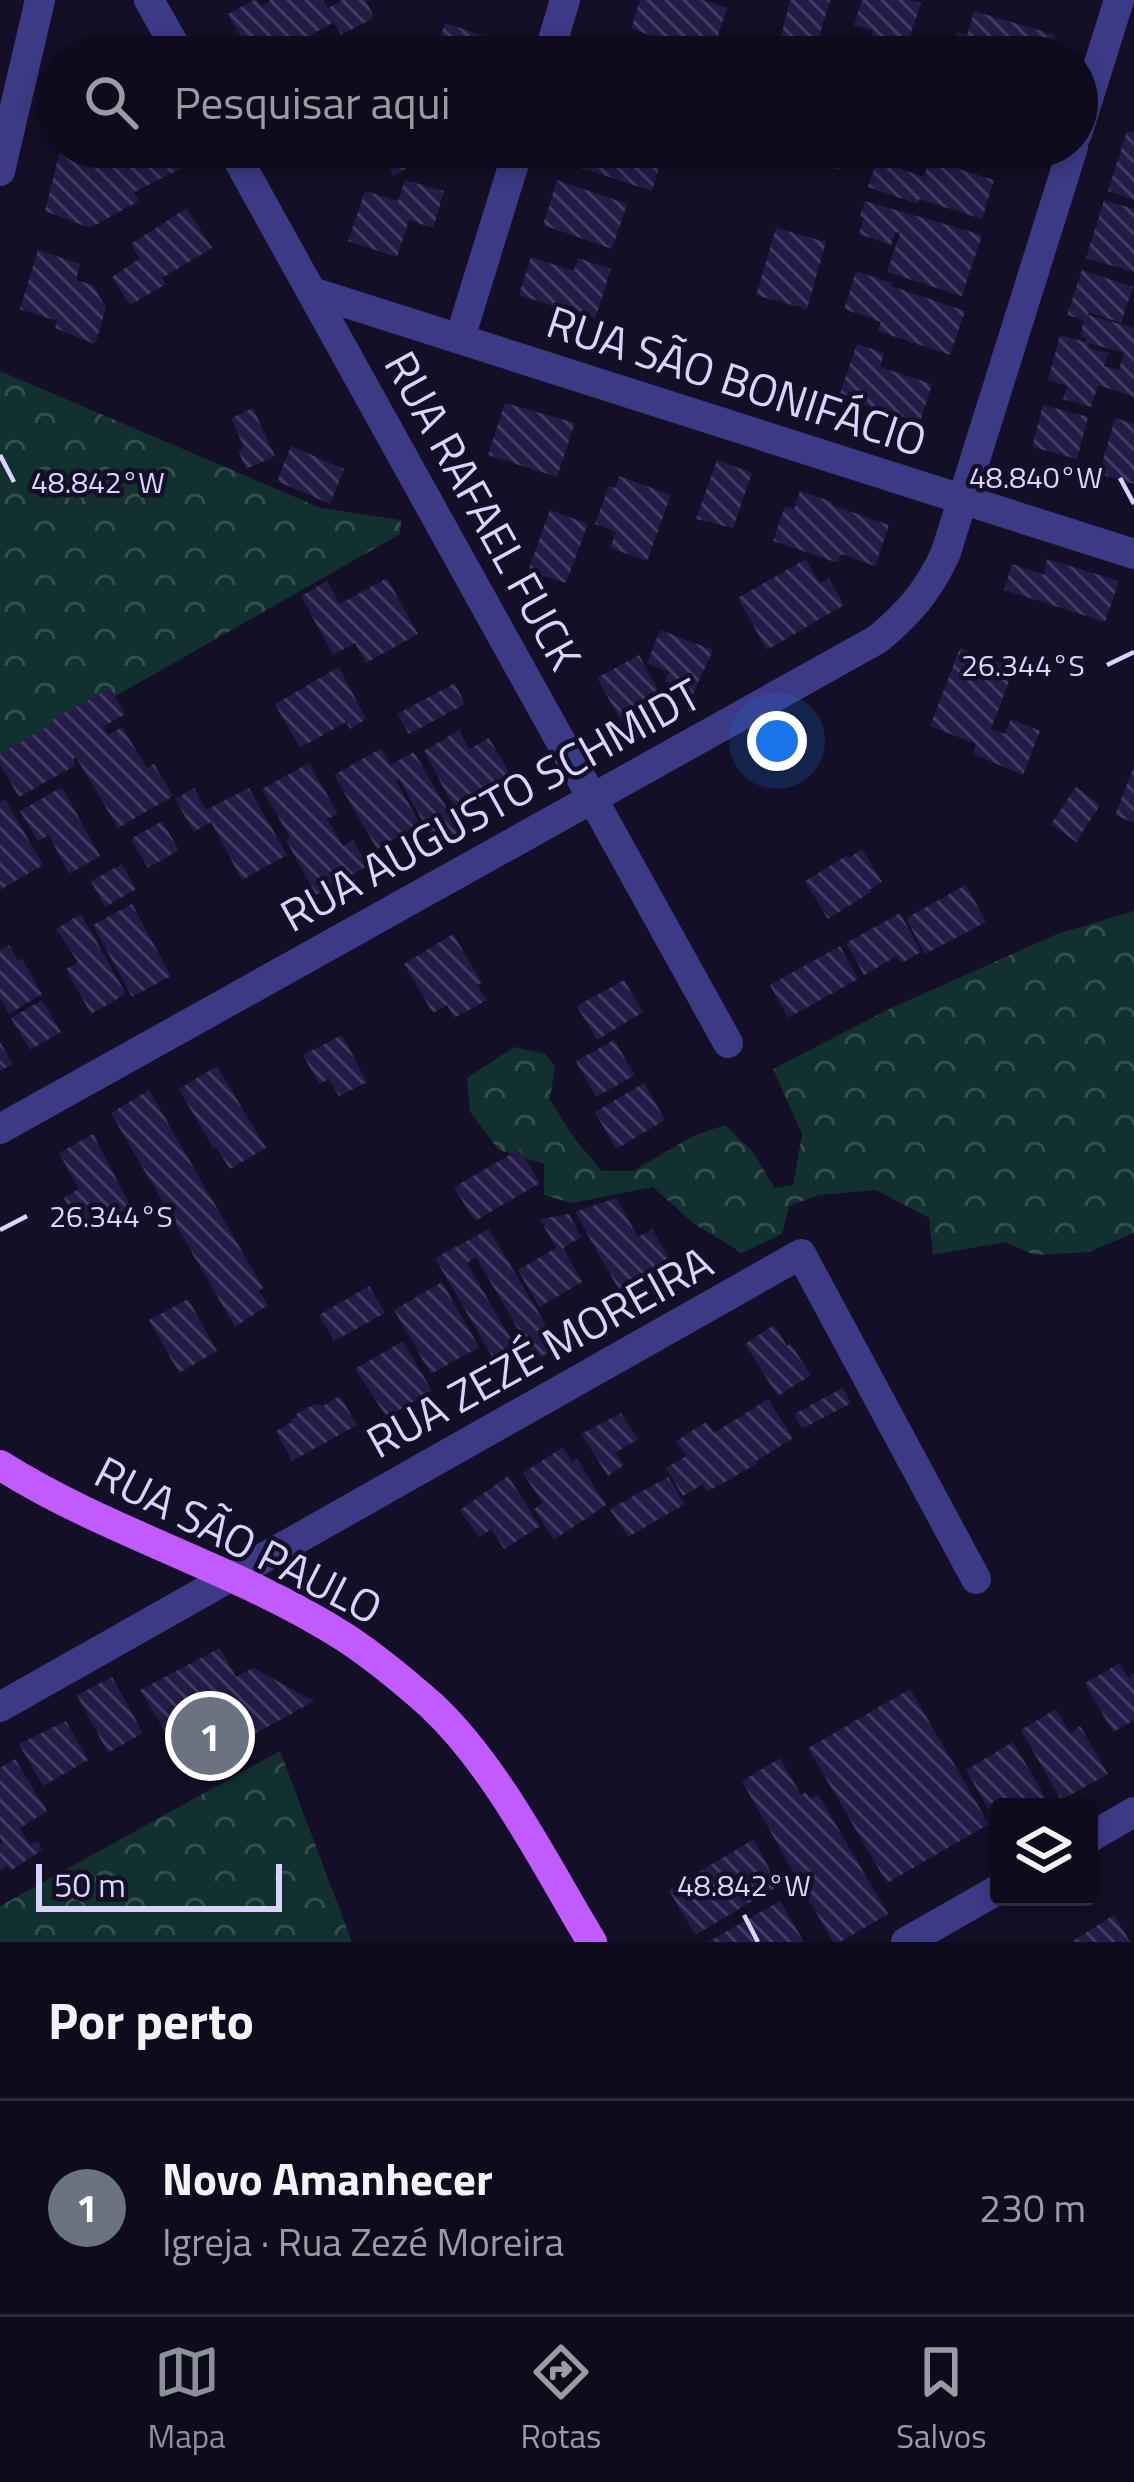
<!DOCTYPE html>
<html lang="pt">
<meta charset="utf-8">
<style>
body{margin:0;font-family:"Titillium Web",sans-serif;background:#1c1929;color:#f1f3f6}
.controls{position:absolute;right:36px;bottom:36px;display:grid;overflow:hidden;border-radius:12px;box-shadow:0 6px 18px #0003}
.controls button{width:108px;height:108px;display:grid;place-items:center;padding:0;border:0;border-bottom:3px solid #2e2b3b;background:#0e0b1c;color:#f1f3f6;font:60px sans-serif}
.scale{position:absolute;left:36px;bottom:30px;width:246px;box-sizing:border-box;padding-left:12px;border:6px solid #d9d4ff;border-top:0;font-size:33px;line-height:42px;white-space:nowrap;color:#d9d4ff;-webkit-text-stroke:9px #130f26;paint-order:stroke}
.you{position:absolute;left:777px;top:741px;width:42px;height:42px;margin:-30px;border:9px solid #fff;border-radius:50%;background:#1a73e8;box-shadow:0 0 0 18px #1a73e833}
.badge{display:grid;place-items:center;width:78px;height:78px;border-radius:50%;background:#8c9099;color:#fff;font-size:39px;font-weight:700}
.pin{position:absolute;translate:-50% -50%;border:6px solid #fff;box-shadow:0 3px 12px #0006}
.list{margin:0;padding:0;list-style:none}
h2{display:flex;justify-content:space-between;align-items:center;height:156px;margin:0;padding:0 48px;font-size:51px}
h2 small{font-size:39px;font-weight:400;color:#9b9ba3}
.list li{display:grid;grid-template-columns:78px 1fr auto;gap:36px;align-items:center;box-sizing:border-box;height:216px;padding:0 48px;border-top:3px solid #2e2b3b}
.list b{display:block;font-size:45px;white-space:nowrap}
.list p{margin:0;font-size:39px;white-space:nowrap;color:#9b9ba3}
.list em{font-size:39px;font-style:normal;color:#9b9ba3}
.icon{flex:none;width:66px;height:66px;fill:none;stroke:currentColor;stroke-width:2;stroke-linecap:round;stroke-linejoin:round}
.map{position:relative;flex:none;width:1134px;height:1942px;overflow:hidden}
.search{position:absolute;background:#0e0b1c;box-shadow:0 6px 18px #0003;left:36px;right:36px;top:36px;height:132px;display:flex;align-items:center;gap:30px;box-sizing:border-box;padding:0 42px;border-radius:66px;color:#9b9ba3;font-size:45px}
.sheet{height:372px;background:#0e0b1c}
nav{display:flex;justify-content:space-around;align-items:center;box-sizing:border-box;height:168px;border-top:3px solid #2e2b3b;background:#0e0b1c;font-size:33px;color:#9b9ba3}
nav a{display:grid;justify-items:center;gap:6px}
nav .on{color:#8c9099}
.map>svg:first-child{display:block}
.forest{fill:url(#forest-crowns)}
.building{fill:url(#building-back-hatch)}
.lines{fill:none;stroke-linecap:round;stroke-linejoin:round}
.street{stroke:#3d3a85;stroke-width:30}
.primary{stroke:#c25bff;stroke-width:30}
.ticks{fill:none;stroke:#d9d4ff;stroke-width:4.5}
.labels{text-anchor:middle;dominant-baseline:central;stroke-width:9;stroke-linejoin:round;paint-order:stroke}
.street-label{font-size:45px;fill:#d9d4ff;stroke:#130f26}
.ticks-label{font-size:30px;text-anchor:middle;fill:#d9d4ff;stroke:#130f26;stroke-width:9;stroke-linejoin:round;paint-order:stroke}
</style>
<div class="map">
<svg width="1134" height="1942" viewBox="0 0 1134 1942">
<defs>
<pattern id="forest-crowns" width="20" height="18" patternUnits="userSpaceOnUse" patternTransform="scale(3)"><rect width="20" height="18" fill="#12302f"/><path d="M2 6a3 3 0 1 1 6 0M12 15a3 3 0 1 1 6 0" fill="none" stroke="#344d4e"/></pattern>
<pattern id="building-back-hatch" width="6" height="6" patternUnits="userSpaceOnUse" patternTransform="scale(3)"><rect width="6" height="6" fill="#241b47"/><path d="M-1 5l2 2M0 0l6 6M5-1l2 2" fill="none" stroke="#433b63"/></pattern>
</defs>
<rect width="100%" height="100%" fill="#130f26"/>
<g class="forest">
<polygon points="0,371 321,508 401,520 400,534 0,762"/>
<polygon points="1134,911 1134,1233 1089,1252 1035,1255 1005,1242 933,1255 929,1218 876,1190 819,1195 789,1206 782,1234 742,1253 693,1223 653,1187 572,1203 544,1195 544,1164 499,1150 470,1112 467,1078 514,1047 545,1054 555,1066 550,1100 575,1139 602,1171 633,1171 693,1136 725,1125 752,1151 775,1188 793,1185 802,1134 773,1069 889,1009 1057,934"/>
<polygon points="280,1751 352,1942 0,1942 0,1906"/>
</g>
<g class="building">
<polygon points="254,0 257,0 261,6 271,0 323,0 328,8 342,0 366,0 374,18 341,35 334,22 272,57 252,57 228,14"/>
<polygon points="640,0 702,0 727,8 712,54 631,29"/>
<polygon points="790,0 830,0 813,57 776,57"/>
<polygon points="862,0 912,0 921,3 903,57 883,57 866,52 873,31 854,25"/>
<polygon points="974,11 1055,35 1048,57 945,57 950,40 954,41 957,32 967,35"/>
<polygon points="445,23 497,40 491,57 433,57"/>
<polygon points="628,36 682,53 680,57 620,57"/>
<polygon points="385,39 394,57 352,57"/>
<polygon points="1127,131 1134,133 1134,200 1108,191"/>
<polygon points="61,147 175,147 185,167 134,192 139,201 90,228 45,211"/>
<polygon points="379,147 445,147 393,176"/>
<polygon points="577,147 665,147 652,191 572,165"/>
<polygon points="790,147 847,147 840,170 788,154"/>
<polygon points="981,147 1018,147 1015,159"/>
<polygon points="929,160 994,180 982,219 919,199 918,204 868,187 877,161 924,177"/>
<polygon points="405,180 444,191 433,228 409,220 397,257 348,241 365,191 398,201"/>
<polygon points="557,180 627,204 612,249 543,225"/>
<polygon points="1104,200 1134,209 1134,272 1086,258"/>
<polygon points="865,201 982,235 962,296 887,272 900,233 895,232 891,245 859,234 864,218 860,216"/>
<polygon points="187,208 212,248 162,278 166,284 130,305 112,277 140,258 131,244"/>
<polygon points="776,228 826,242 807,309 756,295"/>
<polygon points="38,250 80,264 76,280 93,285 106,308 95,344 55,328 57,321 20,309"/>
<polygon points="531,257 574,271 578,258 611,269 595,319 519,295"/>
<polygon points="1082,270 1133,287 1121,323 1089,312 1088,315 1134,328 1134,397 1098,385 1091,407 1063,399 1067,386 1048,380 1060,335 1089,343 1088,348 1108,353 1104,366 1119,370 1124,353 1085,342 1086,338 1080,337 1084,320 1067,315"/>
<polygon points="856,271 892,283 891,286 965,311 950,355 878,331 881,322 844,309"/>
<polygon points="857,344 884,353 880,367 932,384 920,422 856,402 857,399 840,393"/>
<polygon points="505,403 575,423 557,477 488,455"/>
<polygon points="1043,405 1088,417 1077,459 1032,447"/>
<polygon points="253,408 275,456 246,469 238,450 244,447 231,418"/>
<polygon points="1115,418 1134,424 1134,484 1099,474"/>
<polygon points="291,446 344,469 330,504 277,481"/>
<polygon points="717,460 752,473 733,528 696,519"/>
<polygon points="619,476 671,495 647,561 610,548 616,532 595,524 609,486 615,488"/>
<polygon points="800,491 833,502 832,505 889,525 875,566 841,554 838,563 773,541 785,506 794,509"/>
<polygon points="550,510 588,524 566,583 528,571"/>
<polygon points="806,559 820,583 829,578 844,605 767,650 738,598"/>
<polygon points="1047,559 1119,581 1105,622 1004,590 1012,564 1044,575"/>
<polygon points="387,578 418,634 366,663 355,643 333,655 301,596 327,581 340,604"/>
<polygon points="660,630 713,650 693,694 665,681 669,672 647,663"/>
<polygon points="960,648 1014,668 991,729 1005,734 1011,719 1040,731 1023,775 973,754 976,744 930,726"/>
<polygon points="639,655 661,695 620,719 597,678"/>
<polygon points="339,667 366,719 350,729 346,722 300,748 275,704"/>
<polygon points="455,683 465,704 409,734 397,714"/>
<polygon points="110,688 125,714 103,727 108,735 122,727 147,768 154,764 173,796 118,828 76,757 73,759 76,765 19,797 0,764 0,754 52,724 50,721"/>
<polygon points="459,730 469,749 489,738 513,779 456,811 424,751"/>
<polygon points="381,748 390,765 414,752 460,831 436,845 399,779 396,781 420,824 377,849 334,775"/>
<polygon points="309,763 338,814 327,819 343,846 353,840 368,866 316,895 286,840 290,837 262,789"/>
<polygon points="1134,766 1134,823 1115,815"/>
<polygon points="62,787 100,856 69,874 49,835 38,841 20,811"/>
<polygon points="1076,787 1100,805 1076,842 1051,824"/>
<polygon points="194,788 206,810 249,788 287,855 242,880 211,822 194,832 175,799"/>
<polygon points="5,799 43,865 0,890 0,802"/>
<polygon points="162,821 179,850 148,868 131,839"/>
<polygon points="862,849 882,882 869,890 871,892 828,919 805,881 848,855 849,858"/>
<polygon points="122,864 136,889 105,907 91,881"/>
<polygon points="966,885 986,922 925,954 906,918"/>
<polygon points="132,904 171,976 132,997 93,925"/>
<polygon points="900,913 921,952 902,963 897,956 864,975 846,943"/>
<polygon points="81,914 126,994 91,1014 66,969 78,962 56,929"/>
<polygon points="453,934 482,983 477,985 487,1000 454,1018 447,1005 433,1013 404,964"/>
<polygon points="9,945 18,961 22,959 42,994 9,1014 0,998 0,950"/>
<polygon points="840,946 858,979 788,1018 770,985"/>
<polygon points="624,980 643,1012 597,1040 577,1006"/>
<polygon points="42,1000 61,1032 30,1050 11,1018"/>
<polygon points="342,1035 367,1082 339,1096 329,1079 319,1084 303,1055"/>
<polygon points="614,1040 635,1075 596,1097 576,1061"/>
<polygon points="0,1042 13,1064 0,1071"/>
<polygon points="217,1066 266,1148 230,1169 216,1147 213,1148 179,1089"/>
<polygon points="644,1083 665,1120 616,1149 595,1112"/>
<polygon points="149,1090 263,1288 259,1291 268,1305 235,1327 111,1113"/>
<polygon points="93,1134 132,1209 102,1226 95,1214 78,1224 64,1198 79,1189 59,1153"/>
<polygon points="520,1149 540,1183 475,1221 454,1187"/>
<polygon points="616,1198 638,1237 652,1229 670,1260 619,1290 575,1212"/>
<polygon points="569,1214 581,1237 563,1248 582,1282 539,1307 518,1270 556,1248 540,1219"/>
<polygon points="489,1229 559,1347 536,1360 476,1257 467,1263 516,1348 494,1360 435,1258"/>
<polygon points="442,1282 479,1347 431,1374 394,1310"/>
<polygon points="369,1286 385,1313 334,1341 319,1315"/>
<polygon points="188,1299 217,1351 179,1373 149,1320"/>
<polygon points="774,1325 787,1346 790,1343 811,1375 778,1396 745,1344"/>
<polygon points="403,1341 432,1391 387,1417 355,1369"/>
<polygon points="843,1388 851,1403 802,1429 794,1414"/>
<polygon points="340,1396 357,1425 292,1461 276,1431 292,1422 291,1420 297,1417 296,1414 315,1404 323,1406"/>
<polygon points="768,1399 793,1438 756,1461 758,1463 707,1492 703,1484 683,1496 666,1468 686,1456 676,1441 706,1422 714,1433"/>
<polygon points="621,1413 638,1439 615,1453 624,1465 608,1476 581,1434"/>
<polygon points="563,1447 572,1462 577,1459 606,1505 554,1540 534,1509 543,1503 523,1473"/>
<polygon points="508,1476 540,1526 504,1549 491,1529 479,1538 460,1510"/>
<polygon points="668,1477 685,1504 628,1537 610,1509"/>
<polygon points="220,1648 236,1677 253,1668 314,1701 189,1771 140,1690"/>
<polygon points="1120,1663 1128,1678 1134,1674 1134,1720 1113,1732 1085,1683"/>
<polygon points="112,1677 143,1733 108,1753 77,1695"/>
<polygon points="910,1689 989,1824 887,1883 808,1748"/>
<polygon points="1056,1709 1070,1733 1080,1726 1108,1774 1061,1800 1021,1730"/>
<polygon points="66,1721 88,1760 43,1786 19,1744"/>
<polygon points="1013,1742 1051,1807 999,1807 999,1827 966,1770"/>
<polygon points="780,1758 801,1795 806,1792 810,1799 818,1794 888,1914 840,1942 833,1942 742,1781"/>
<polygon points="15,1759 47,1811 20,1828 30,1845 38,1841 42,1850 10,1871 8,1866 0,1871 0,1844 3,1842 0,1837 0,1768"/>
<polygon points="754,1839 778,1886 695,1935 669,1890"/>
<polygon points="780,1901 804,1942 708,1942"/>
<polygon points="1114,1915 1130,1942 1071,1942"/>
</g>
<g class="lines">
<g class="street">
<polyline points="149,0 181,57"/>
<polyline points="548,57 565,0"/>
<polyline points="1077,134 1119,0"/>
<polyline points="231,147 728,1043"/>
<polyline points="0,171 40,0"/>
<polyline points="312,292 1134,554"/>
<polyline points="460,338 519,147"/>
<path d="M0 1129 878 639C909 613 930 589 946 552L1073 147"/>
<polyline points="0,1707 801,1254 976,1579"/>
<polyline points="1089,1838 1134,1812"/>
<polyline points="906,1942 999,1889"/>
</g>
<path class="primary" d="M0 1465C109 1534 237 1568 346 1638 376 1658 405 1682 432 1706 497 1767 546 1866 592 1942"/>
</g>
<path class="ticks" d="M0 455 14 482M1120 478 1134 504M1107 665 1134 652M0 1230 27 1216M744 1915 758 1942"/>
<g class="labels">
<g class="street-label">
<text transform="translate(737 380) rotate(18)">RUA SÃO BONIFÁCIO</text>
<text transform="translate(484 510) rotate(61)">RUA RAFAEL FUCK</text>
<text transform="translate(490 804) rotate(-29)">RUA AUGUSTO SCHMIDT</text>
<text transform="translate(539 1351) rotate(-29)">RUA ZEZÉ MOREIRA</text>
<text transform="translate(239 1539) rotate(27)">RUA SÃO PAULO</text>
</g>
</g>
<g class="ticks-label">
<text x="1036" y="488">48.840°W</text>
<text x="98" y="493">48.842°W</text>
<text x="1023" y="676">26.344°S</text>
<text x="111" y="1227">26.344°S</text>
<text x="744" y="1896">48.842°W</text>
</g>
</svg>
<div class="controls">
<button><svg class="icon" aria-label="layers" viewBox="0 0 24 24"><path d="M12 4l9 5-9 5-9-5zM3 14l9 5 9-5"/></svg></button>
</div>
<div class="scale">50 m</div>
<div class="you"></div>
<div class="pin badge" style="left:210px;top:1736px;background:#6b7280">1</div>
<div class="search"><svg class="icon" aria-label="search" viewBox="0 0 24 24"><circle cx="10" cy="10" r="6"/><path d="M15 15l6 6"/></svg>Pesquisar aqui</div>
</div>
<section class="sheet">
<h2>Por perto<small></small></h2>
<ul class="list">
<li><span class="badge" style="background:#6b7280">1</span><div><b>Novo Amanhecer</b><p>Igreja · Rua Zezé Moreira</p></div><em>230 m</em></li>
</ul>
</section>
<nav>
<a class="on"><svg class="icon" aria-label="map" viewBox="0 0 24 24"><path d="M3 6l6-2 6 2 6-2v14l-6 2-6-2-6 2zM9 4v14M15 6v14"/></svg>Mapa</a>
<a><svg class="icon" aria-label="directions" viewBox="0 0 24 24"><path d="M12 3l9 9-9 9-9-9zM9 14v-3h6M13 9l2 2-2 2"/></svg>Rotas</a>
<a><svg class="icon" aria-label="saved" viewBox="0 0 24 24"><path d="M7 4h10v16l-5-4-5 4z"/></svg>Salvos</a>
</nav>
